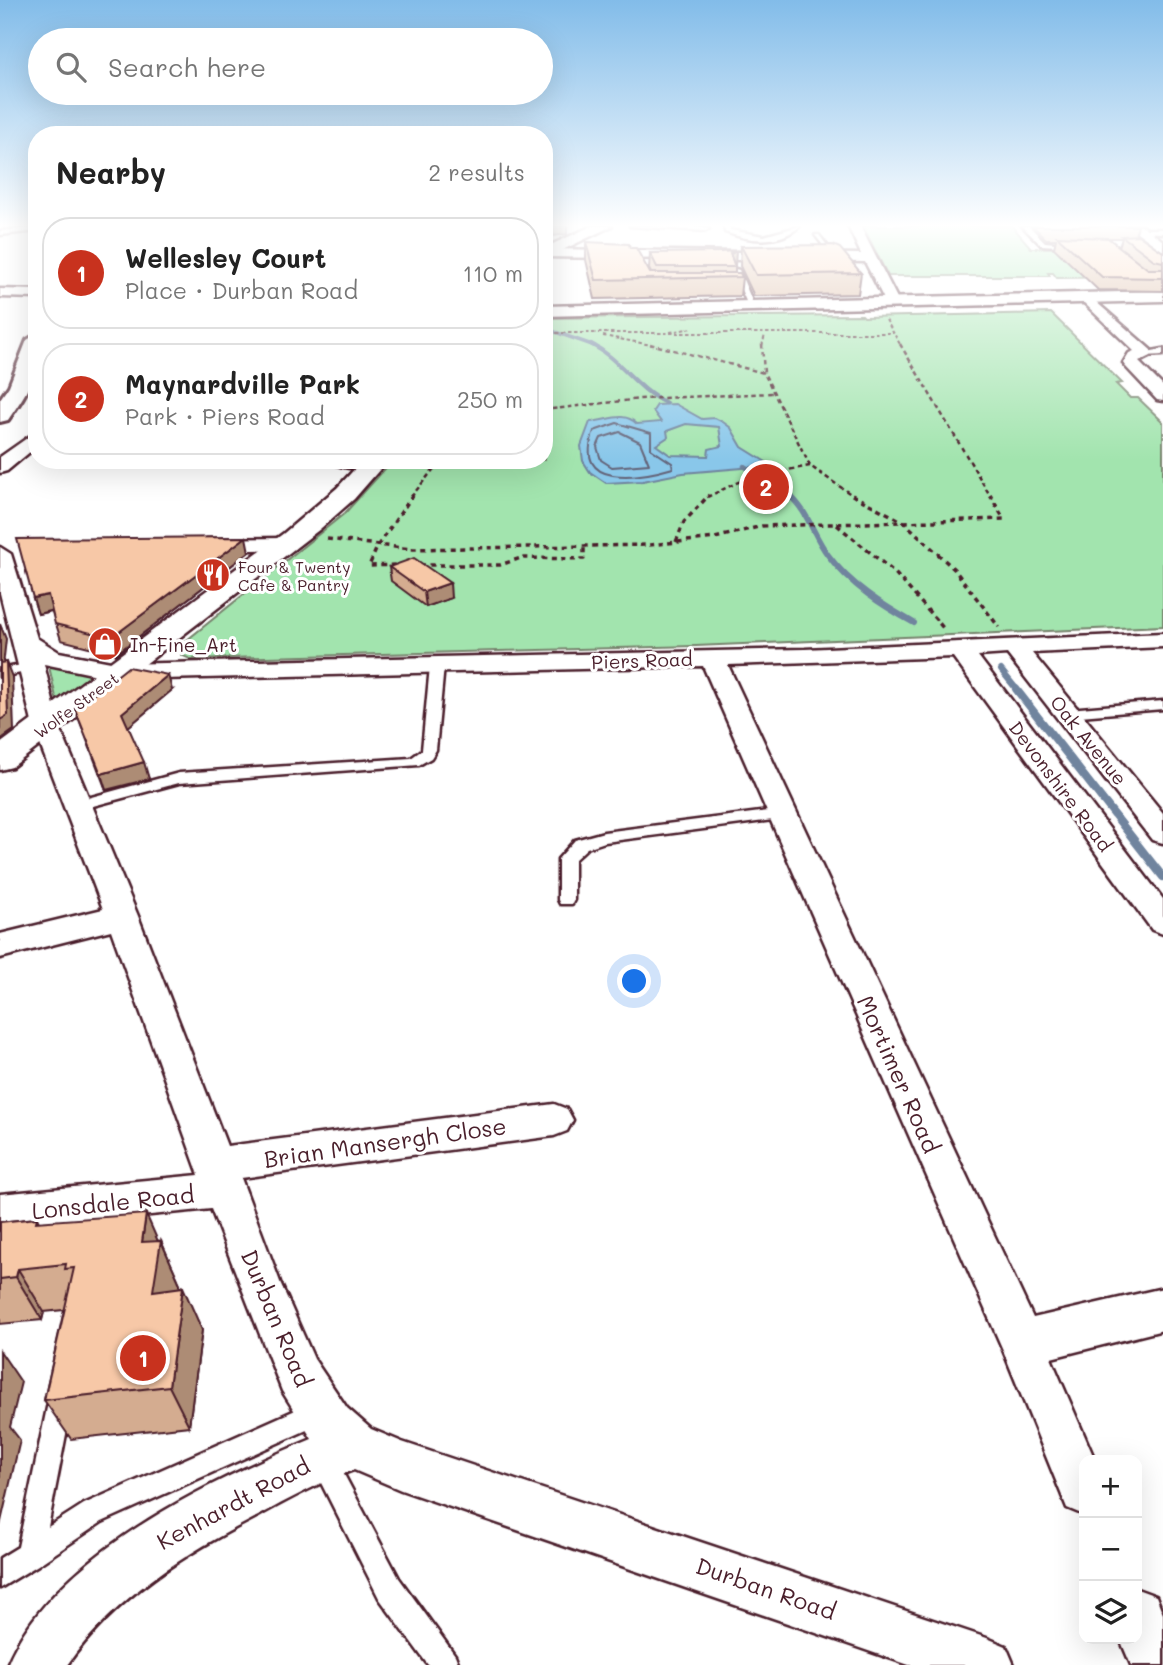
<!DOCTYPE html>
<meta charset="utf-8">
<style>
body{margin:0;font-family:Mali,sans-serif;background:#f2f2f2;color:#222}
.controls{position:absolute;right:21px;bottom:21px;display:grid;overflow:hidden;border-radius:14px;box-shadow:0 7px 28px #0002}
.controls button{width:63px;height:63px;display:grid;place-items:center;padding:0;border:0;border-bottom:2px solid #e0e0e0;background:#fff;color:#222;font:35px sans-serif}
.you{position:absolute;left:635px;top:982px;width:24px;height:24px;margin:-18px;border:5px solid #fff;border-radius:50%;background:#1a73e8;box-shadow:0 0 0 10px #1a73e833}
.badge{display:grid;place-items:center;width:46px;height:46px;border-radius:50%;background:#c8321e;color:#fff;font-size:23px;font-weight:700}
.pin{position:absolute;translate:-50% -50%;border:4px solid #fff;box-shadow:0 2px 7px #0006}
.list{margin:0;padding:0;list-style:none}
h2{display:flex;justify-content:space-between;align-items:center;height:91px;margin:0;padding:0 28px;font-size:30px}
h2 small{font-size:23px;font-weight:400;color:#767676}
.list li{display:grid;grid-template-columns:46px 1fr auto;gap:21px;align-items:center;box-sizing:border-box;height:112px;margin:0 14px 14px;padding:0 14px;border:2px solid #e0e0e0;border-radius:28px}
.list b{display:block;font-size:26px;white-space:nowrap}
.list p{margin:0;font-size:23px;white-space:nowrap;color:#767676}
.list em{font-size:23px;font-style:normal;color:#767676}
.icon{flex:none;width:38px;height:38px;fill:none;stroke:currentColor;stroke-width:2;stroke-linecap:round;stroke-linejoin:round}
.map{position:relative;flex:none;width:1163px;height:1665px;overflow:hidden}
.search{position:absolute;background:#fff;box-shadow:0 7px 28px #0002;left:28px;top:28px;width:525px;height:77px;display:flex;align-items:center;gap:18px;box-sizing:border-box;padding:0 24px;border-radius:38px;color:#767676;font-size:26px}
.panel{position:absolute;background:#fff;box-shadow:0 7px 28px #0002;left:28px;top:126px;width:525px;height:343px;border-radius:28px}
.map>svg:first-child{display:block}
.green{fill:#a2e4ae;stroke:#76826c;stroke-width:2}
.water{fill:#89c7ea;stroke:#70849e;stroke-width:2;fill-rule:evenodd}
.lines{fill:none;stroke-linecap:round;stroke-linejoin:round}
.shore{stroke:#636277;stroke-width:2}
.stream-far3{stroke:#70849e;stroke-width:3.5}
.stream-far2{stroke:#70849e;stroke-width:4.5}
.stream-far1{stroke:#70849e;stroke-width:6}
.stream{stroke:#70849e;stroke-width:8}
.service-casing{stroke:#4a1f2b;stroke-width:5}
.minor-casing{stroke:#4a1f2b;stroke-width:5}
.tertiary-casing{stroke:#4a1f2b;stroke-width:5}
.secondary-casing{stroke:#4a1f2b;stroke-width:6}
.path-far2{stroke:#4a1f2b;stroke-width:2;stroke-dasharray:3.5 2.5;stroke-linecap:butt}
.path-far1{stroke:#4a1f2b;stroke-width:2.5;stroke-dasharray:4.5 3.5;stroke-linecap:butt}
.path{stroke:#4a1f2b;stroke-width:3.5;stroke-dasharray:5 4.5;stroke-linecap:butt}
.service{fill:#fff;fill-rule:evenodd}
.minor{fill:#fff;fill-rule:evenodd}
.tertiary{fill:#fff;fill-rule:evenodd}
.secondary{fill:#fff;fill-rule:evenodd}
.wall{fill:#d4ac90;stroke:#4a1f2b;stroke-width:2;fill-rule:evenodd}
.shaded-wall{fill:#ad8c75;stroke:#4a1f2b;stroke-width:2}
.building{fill:#f7c8a7;stroke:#4a1f2b;stroke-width:2}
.labels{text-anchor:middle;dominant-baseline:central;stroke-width:6;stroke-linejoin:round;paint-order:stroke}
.far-poi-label{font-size:16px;fill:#4a1f2b;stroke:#fff;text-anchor:start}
.far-street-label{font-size:16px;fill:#4a1f2b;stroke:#fff}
.poi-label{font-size:19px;fill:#4a1f2b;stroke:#fff;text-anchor:start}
.street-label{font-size:19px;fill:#4a1f2b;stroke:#fff}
.near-street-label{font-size:23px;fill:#4a1f2b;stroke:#fff}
</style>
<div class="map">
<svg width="1163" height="1665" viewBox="0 0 1163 1665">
<rect width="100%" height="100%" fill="#fff"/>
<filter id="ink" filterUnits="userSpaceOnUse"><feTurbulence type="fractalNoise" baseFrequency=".0143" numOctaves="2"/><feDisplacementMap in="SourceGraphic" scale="14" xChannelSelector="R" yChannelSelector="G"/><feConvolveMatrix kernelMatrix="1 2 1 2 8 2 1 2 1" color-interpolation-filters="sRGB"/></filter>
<g filter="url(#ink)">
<g class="green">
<polygon points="863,226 1012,226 1031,248 1107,248 1142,277 1057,278 1053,273 1048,273 1050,276 888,276"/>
<polygon points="1051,313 1122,383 1116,384 1130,398 1138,398 1163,422 1163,626 696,646 190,659 181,655 182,644 345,513 393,460 544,460 544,318 862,315 864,317"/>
<polygon points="48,662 99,676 57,702"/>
</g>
<path class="water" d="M675 404 702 419 715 418 723 422 731 428 742 447 766 462V466L683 473 643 481 606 483 590 472 583 461 581 446 590 422C608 421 623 410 637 424L661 422 653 411 657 405ZM686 424 719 427 722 446 709 449 708 456 670 455 656 445 668 437 667 431Z"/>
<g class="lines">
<g class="shore">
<path d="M617 423 651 433V449L672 463 673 468C639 478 572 489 594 431Z"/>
<polygon points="620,432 640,442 649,464 612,467 601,460 597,447 601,438"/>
</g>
<polyline class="stream-far3" points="544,328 595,346"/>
<g class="stream-far2">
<path d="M591 344C620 359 636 389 666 403"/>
<polyline points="744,466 791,497"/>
</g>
<g class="stream-far1">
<path d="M789 495C808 511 813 535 828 555 850 585 882 605 914 623"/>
<polyline points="1001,670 1018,691"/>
</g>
<polyline class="stream" points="1016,689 1163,877"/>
<g class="service-casing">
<g id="service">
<polygon points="630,226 691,226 709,229 706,231"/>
<path d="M724 226H730V230L764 236 800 226C779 245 749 241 725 232Z"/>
<polygon points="1022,226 1029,226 1045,242 1078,245 1075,247 1041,245"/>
<polygon points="37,227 37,231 0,235 0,231"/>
<polygon points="1142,229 1163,229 1163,233 1140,232"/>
<polygon points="815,235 819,235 837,258 833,258"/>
<polygon points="732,268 739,270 755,308 748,306"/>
<polygon points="1163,349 1163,355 1145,356 1141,353"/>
<polygon points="437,662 444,666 436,750 431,758 419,765 179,783 78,810 70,805 73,802 179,773 411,758 422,750 430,666"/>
<polygon points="32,663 39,667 37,670 0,677 0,669"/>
<polygon points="1163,701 1163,709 1068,717 1061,713 1068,709"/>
<polygon points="783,809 788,810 791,814 788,818 605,842 587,848 574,860 574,900 572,904 560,904 558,900 558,859 575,840 604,832"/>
<polygon points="61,1386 70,1389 73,1398 48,1527 84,1504 318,1400 327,1403 330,1412 327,1421 102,1522 38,1565 0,1588 0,1558 18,1547 49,1398 52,1389"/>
<polygon points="322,1446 331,1450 399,1578 455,1655 459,1665 428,1665 379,1598 309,1459 313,1450"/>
</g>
</g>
<g class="minor-casing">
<g id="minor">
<polygon points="848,226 860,226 899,302 897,305 887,305 865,262 544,257 545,249 861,254"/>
<polygon points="1129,226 1143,226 1163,241 1163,251"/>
<polygon points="0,289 37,290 37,298 0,297"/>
<polygon points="1087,294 1151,350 1151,356 1139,362 1163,386 1163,401 1157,400 1125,366 1123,363 1129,353 1134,351 1082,301 1082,295"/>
<polygon points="37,431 37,446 7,471 0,473 0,457"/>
<path d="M330 460H383L385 462C376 472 339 470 330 460Z"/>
<polygon points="286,538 297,544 294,549 207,551 196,545 207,539"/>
<path d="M0 547 11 554 37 638 59 652 121 664 805 649 1163 633V647L1032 653 1163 813V843L1152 840 1007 654 978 656 1163 899V934L1152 930 953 657 728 665 1033 1318 1163 1288V1330L1051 1358 1095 1460H1084V1515L1067 1508 1003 1350 703 666 121 680 44 664 59 726 138 916 227 1146 554 1104 567 1109 573 1120 567 1131 554 1136 241 1178 280 1282 314 1359 347 1408 371 1429 402 1442 987 1638 1006 1646 1014 1665H909L401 1490 354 1470C320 1482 289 1499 258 1516 184 1554 116 1596 67 1665H7C52 1556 208 1482 312 1439L282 1391 211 1209 0 1230V1194L199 1175 111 930 0 958V934L103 909 33 726 0 593Z"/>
<polygon points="1137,1589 1156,1596 1163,1614 1163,1665 1131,1665 1120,1639 1137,1639"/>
</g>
</g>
<g class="tertiary-casing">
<g id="tertiary">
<polygon points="592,226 612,226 544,259 544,248"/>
<polygon points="1163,291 1163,301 544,316 544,306"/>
<polygon points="363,460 388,460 354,499 320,529 12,767 0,770 0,744 284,533 337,488"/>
</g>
</g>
<g class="secondary-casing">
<path id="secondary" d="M37 334C37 377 32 385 8 420L0 422V399L9 386 27 340Z"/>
</g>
<g class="path-far2">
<polyline points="886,320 901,346"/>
<polyline points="670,332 693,328"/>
<polyline points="544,333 893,333"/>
<polyline points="603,336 657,346"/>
<polyline points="762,346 765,335"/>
</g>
<g class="path-far1">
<polyline points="650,344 764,373"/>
<polyline points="762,344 764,373 810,466 855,497"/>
<polyline points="900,344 991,497"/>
<polyline points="544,410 640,399 773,393"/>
<polyline points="411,497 441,460"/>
<polyline points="707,497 749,477 810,466"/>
</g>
<g class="path">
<polyline points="413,495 378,545 411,549 649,545 715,538 762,526 1004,519 990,495"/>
<polyline points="852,495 904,522 954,569 999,627"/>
<polyline points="837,525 895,573 945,630"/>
<polyline points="327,539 378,545 369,566 397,565"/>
<polyline points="676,542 684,522 709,495"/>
<polyline points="420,565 500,565 521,558 584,559 584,546"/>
</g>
<use href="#service" class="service"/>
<use href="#minor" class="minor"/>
<use href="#tertiary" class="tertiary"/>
<use href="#secondary" class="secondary"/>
</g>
<g class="wall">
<path d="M1033 226H1138L1135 235 1163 252V291L1098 290 1054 248 1056 239H1046ZM1109 238H1122L1119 247Z"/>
<polygon points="586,242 630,248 650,273 651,273 649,269 650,253 735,266 735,273 742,277 740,296 595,299 586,260"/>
<polygon points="741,246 861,273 858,294 754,296 740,266"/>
<polygon points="249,552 116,654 61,640 52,611 38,614 33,598"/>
<polygon points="389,567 451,598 426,607 391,581"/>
<polygon points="172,690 128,727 149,779 106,790 75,709"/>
<polygon points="37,1218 39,1222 161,1241 180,1284 180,1288 202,1330 189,1426 71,1439 44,1400 64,1310 44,1312 42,1320 0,1324 0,1222"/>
</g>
<g class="shaded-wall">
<polygon points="544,226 567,226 567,234 544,237"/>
<polygon points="736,251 735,266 730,254"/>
<polygon points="246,537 249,552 116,654 111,638"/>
<polygon points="450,583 451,598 426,607 424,592"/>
<polygon points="48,595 53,610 38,614 33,598"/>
<polygon points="0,624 6,639 3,666 0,667"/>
<polygon points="6,662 12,677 14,730 0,740 0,720"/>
<polygon points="168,675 172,690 127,728 122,713"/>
<polygon points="144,762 149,779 106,790 101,774"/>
<polygon points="146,1214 160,1246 161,1241 180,1284 173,1333 153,1291 142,1242"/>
<polygon points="18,1269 44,1312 42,1320 16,1277"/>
<polygon points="183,1287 202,1330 189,1426 169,1386"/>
<polygon points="0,1351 21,1382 10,1427 20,1440 0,1526"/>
</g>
<g class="building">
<polygon points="1138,235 1163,252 1163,262 1154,260 1122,236"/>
<polygon points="1057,236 1108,238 1148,269 1163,269 1163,278 1102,277"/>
<polygon points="586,242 629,244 630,248 636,248 650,273 740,273 742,277 596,280"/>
<polygon points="833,245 840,248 861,273 756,275 741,246"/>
<polygon points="736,251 730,254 735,267 657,267 650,253 720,252"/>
<polygon points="246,537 111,638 55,624 48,595 33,598 17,539"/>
<polygon points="414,558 450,583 424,592 389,567"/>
<polygon points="6,662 8,715 0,720 0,663"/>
<polygon points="128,667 168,675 122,713 144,762 101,774 75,709"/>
<polygon points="146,1214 142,1242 161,1241 153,1291 183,1287 169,1386 44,1400 74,1268 65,1269 66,1264 18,1269 16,1277 0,1279 0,1222 37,1218 36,1222"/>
</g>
</g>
<linearGradient id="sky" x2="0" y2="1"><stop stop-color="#82bce9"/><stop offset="0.49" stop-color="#fff"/><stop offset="1" stop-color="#fff" stop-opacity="0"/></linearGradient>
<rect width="1163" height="460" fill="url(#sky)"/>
<defs>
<g id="restaurant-disc" transform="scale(1.75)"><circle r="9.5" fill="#c8321e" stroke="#fff"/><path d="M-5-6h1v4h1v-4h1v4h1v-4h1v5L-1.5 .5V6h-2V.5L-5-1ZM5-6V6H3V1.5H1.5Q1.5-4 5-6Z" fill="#fff"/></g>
<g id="shop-disc" transform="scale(1.75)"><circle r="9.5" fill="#c8321e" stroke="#fff"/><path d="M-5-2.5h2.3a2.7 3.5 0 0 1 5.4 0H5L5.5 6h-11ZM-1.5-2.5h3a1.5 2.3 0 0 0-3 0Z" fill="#fff"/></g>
</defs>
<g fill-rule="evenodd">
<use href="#restaurant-disc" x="213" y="575"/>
<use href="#shop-disc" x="105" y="644"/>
</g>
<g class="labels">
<g class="far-poi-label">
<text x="238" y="566">Four &amp; Twenty<tspan x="238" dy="18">Cafe &amp; Pantry</tspan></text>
</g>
<g class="far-street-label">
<text transform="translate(76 705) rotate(-36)">Wolfe Street</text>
</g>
<g class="poi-label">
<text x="130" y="644">In-Fine_Art</text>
</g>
<g class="street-label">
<text transform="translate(642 660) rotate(-2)">Piers Road</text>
<text transform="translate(1089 740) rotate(51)">Oak Avenue</text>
<text transform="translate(1061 786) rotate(53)">Devonshire Road</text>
</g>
<g class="near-street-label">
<text transform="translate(899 1074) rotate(66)">Mortimer Road</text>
<text transform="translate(385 1142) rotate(-8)">Brian Mansergh Close</text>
<text transform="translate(113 1202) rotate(-6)">Lonsdale Road</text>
<text transform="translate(277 1318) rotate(67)">Durban Road</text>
<text transform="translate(233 1503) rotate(-28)">Kenhardt Road</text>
<text transform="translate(766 1588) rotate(19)">Durban Road</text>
</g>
</g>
</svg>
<div class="controls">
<button>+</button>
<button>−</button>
<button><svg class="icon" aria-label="layers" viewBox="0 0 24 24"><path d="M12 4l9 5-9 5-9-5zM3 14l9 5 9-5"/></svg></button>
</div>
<div class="you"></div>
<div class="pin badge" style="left:143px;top:1358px">1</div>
<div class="pin badge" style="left:766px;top:487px">2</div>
<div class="search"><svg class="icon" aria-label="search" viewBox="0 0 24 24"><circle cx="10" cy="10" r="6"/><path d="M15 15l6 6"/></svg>Search here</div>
<section class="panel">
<h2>Nearby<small>2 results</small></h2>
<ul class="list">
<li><span class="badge">1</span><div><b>Wellesley Court</b><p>Place · Durban Road</p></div><em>110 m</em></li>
<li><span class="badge">2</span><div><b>Maynardville Park</b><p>Park · Piers Road</p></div><em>250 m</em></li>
</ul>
</section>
</div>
